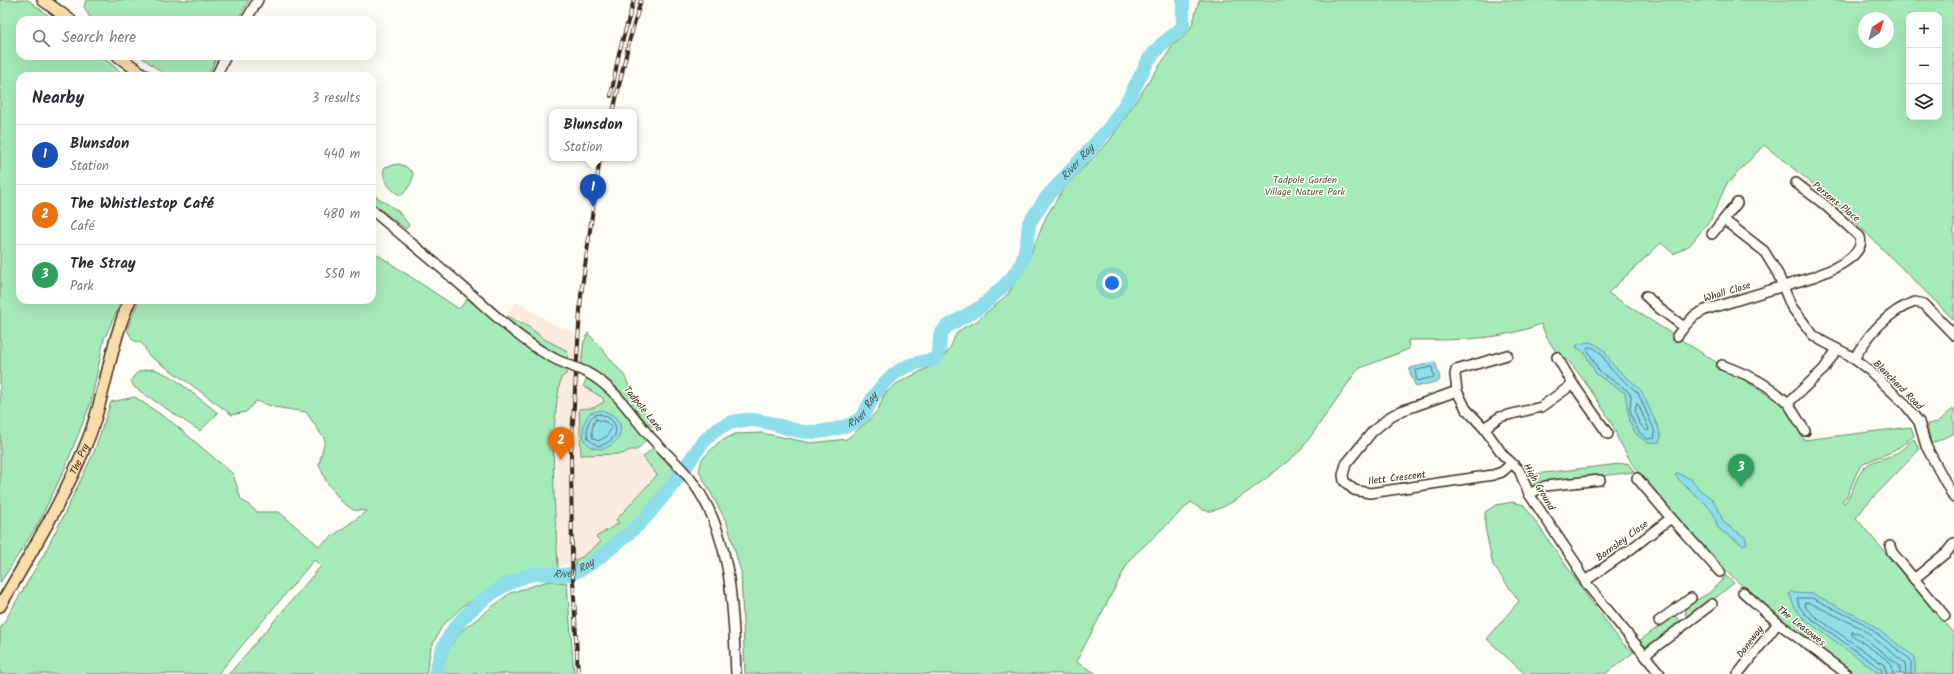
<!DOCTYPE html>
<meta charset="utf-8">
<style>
body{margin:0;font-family:Kalam,sans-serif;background:#f2f2f3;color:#2b2b33}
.controls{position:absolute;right:12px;top:12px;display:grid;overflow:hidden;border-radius:8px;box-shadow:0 4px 16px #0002}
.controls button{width:36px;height:36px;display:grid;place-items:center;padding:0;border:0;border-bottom:1px solid #e1e1e2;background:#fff;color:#2b2b33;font:20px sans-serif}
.compass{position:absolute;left:1858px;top:12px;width:36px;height:36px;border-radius:50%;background:#fff;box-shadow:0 4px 16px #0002;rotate:37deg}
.you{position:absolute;left:1112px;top:283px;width:14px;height:14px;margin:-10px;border:3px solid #fff;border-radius:50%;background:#1a73e8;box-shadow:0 0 0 6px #1a73e833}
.badge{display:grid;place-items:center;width:26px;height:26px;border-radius:50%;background:#1a73e8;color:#fff;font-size:13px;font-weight:700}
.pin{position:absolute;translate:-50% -33px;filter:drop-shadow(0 1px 2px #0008)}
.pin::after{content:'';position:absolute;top:21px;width:14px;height:12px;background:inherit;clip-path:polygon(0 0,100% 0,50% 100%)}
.popup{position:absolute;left:549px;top:109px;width:88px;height:52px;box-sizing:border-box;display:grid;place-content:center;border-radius:8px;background:#fff;filter:drop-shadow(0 1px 3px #0005);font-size:13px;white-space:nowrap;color:#7c7c81}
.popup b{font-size:15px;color:#2b2b33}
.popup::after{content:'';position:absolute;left:50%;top:100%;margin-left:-8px;border:8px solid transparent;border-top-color:#fff}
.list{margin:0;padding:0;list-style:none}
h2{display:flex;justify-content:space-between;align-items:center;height:52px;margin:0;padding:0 16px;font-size:17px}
h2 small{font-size:13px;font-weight:400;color:#7c7c81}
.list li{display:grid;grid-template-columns:26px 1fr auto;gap:12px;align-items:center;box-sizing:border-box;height:60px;padding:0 16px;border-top:1px solid #e1e1e2}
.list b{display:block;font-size:15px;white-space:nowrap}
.list p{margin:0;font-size:13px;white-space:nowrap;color:#7c7c81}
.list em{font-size:13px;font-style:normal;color:#7c7c81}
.icon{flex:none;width:22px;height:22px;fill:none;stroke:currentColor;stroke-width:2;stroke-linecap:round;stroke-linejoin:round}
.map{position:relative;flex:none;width:1954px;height:674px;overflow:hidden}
.search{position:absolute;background:#fff;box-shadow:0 4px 16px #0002;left:16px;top:16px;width:360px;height:44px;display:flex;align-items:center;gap:10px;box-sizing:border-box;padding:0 14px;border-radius:12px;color:#7c7c81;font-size:15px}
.panel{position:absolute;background:#fff;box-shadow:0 4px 16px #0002;left:16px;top:72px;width:360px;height:232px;border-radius:12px}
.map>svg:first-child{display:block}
.built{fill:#fbebdf}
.green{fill:#a6ebb7;stroke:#708a6a;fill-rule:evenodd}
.water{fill:#8eddea;stroke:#6d9598}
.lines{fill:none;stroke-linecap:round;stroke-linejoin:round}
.shore{stroke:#5c7270;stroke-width:1}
.river{stroke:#8eddea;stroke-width:14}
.minor-casing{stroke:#3b2a1e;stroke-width:12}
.major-casing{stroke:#3b2a1e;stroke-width:14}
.minor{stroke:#fdfcf7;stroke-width:9}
.major{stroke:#faddab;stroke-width:11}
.rail-casing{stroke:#3b2a1e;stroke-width:4}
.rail{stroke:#fdfcf7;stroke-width:2.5;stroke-dasharray:8;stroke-linecap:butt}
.minor-bridge-casing{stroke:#3b2a1e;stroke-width:12;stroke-linecap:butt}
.minor-bridge{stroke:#fdfcf7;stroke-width:9}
.labels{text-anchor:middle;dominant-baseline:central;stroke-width:3;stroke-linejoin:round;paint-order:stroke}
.park-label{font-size:10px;fill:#565a44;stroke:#fdfcf7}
.street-label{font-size:10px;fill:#3b2a1e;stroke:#fdfcf7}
.water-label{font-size:11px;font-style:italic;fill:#505751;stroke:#fdfcf7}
</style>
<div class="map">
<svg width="1954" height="674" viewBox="0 0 1954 674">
<rect width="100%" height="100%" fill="#fdfcf7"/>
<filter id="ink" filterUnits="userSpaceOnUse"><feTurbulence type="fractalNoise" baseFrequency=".025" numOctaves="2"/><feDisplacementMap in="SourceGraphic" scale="8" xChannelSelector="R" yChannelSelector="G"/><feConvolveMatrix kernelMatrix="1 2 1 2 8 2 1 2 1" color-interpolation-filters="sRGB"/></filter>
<g filter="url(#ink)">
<polygon class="built" points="516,302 557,326 569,330 584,342 579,384 603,398 604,402 593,408 579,409 581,455 622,454 630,450 637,450 657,475 616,519 619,523 597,536 602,541 582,557 558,567 554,489 555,412 561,378 566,374 567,360 508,320 507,316"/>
<g class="green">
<polygon points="0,0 28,0 54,20 20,20 20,56 101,56 126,76 20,76 20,300 122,300 104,339 91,402 65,468 37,526 0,583"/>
<polygon points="86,0 249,0 237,20 93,20 89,16 84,7"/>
<path d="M1200 0H1954V320L1833 200 1764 145 1726 185 1711 219 1690 245 1674 254 1661 243 1608 293 1780 403 1789 413 1804 440 1911 427 1914 436 1894 451 1871 460 1862 465 1857 472 1847 496 1842 501 1844 503C1854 493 1854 479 1864 468 1871 460 1885 459 1895 454 1902 451 1907 443 1914 439L1919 450 1866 505 1856 518 1954 634V674H1852L1779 618 1730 575 1682 525 1642 477 1634 467 1617 437C1618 428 1573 362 1564 357 1562 356 1560 356 1558 355L1547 338 1541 324C1498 341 1454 340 1408 340L1409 349 1358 369 1301 450C1286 463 1224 515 1207 511 1201 510 1195 505 1191 502L1130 559 1076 662 1097 674H745L741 572 727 523 699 471 702 459 718 443 735 434 762 433 811 443 847 439 867 422 878 410 884 395 896 384 941 361 950 348 956 334 963 328 977 321 1008 294 1026 266 1046 217 1064 188 1110 140 1174 44C1183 38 1190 32 1193 22 1196 14 1196 7 1200 0ZM1909 15H1939V117H1909ZM1864 18H1888V42H1864Z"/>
<polygon points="140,56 217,56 208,76 167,76"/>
<path d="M398 164 405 166 413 173C413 182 408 189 402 195 392 194 379 176 385 167Z"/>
<polygon points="372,194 398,211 409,225 406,229 372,203"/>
<path d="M372 251 459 309 469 297 543 356 567 370 566 374 561 378C548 437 555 507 558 567L554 572 527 570 512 576 463 606 442 626 431 648 426 674H229L321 566 314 560 218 674H0V629L44 554 62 519 94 452 111 402 135 397 173 423 233 474 241 499 257 512H279L319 546 367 511 353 510 341 501 326 481 319 464 325 440 306 412 274 407 256 401 246 412 232 415 189 383 148 355 143 344 133 340 127 330 139 300H372Z"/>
<path d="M507 316 529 327 544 339 566 350 569 358 567 360C552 353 511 332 507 316Z"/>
<polygon points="588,333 624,375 636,401 655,428 648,424 616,387 601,375 581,365 584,342"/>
<path d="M154 369 172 377 218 413 200 431 134 387 131 381C136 370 143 370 154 369Z"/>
<path d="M587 378 608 392 621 404 646 440 637 450H630L622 454 581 455 579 409 593 408 604 402 603 398 583 386ZM615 417 621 426 619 435 592 448 584 440 583 435Z"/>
<polygon points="1954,408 1954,433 1931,444 1927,424 1938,422"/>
<path d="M654 447 674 471 672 479C645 510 614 548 576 567L575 560 582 557 601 542 596 537 619 523 616 520 657 475 643 457Z"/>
<polygon points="1628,463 1634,472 1584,478 1532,488 1529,484 1527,475"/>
<polygon points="1513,502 1524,505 1590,600 1622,643 1634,652 1605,674 1525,674 1487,639 1519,601 1493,565 1485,527 1485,512 1496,505"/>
<polygon points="1726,576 1734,583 1714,599 1688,617 1686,616 1685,610 1688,605 1709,593"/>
<polygon points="548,581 567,583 574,674 439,674 444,657 460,632 510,593"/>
<polygon points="1673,616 1679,619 1680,624 1648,648 1640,642 1639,641"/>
</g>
<g class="water">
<polygon points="1589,342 1595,344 1604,350 1613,365 1641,390 1658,427 1661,437 1659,442 1648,443 1636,434 1630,423 1625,393 1596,374 1585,353 1576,347 1578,344"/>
<polygon points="1434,362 1435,362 1440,378 1439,381 1416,387 1409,370 1411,368"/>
<path d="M601 410C645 422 604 468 584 440 582 431 583 420 590 413Z"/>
<polygon points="1677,473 1691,479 1700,490 1712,499 1717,506 1724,523 1745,537 1747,543 1743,545 1720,530 1717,526 1714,514 1707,505 1678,479 1675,475"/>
<polygon points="1791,591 1794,593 1813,594 1865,620 1915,657 1915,674 1880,674 1802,617 1795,608 1789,593"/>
</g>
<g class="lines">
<g class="shore">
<polygon points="1589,347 1594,348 1601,353 1610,368 1638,393 1654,429 1655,438 1647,439 1639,432 1633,421 1630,409 1631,396 1628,391 1599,371 1587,349"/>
<polygon points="1432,367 1434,377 1417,381 1415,371"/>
<path d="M1637 404 1639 406 1649 429 1648 431C1640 428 1632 412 1637 404Z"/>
<path d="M600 414C623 420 620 442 598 446L588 439C586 429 587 414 600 414Z"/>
<path d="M596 419 606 422 612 428 606 437 598 441 593 438C591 433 592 424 596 419Z"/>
<polyline points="1882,674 1881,669 1805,614 1799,606 1797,598 1812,598 1863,623 1911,660 1911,674"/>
<polyline points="1887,674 1884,665 1813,615 1805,607 1804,603 1810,603 1861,628 1905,663 1906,674"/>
<polyline points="1893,674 1892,666 1889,661 1852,635 1852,632 1858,633 1900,666 1900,674"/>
</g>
<path class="river" id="s1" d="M435 674C438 661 441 649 448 638 464 610 503 581 534 574 544 572 554 575 563 575 576 574 591 564 601 556 615 545 635 529 647 516 659 501 672 486 683 471 696 452 705 434 727 424 753 414 773 425 799 431 814 434 838 430 853 423 865 417 867 407 874 396 890 373 907 362 935 360L939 352 940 336 946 327 981 307 1011 279 1022 263 1027 242 1029 223 1046 198 1110 127 1128 100 1149 59 1160 46 1183 27V0"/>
<g class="minor-casing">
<g id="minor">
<polyline points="246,20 258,0"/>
<polyline points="216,76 226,56"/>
<path d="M372 210C402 236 434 261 463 287 493 313 521 342 557 360"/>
<polyline points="1724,220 1764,251 1778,274 1791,306 1813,335 1822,341 1849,355 1870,371 1904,403 1919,422 1926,446 1954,498"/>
<polyline points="1712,234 1737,203"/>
<path d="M1646 296 1660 309 1684 327 1694 316 1705 310 1816 276C1829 271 1866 256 1860 237L1825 205 1796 183"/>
<polyline points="1677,336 1684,327"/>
<polyline points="1507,355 1456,370 1455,375 1457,391 1466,409 1484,428 1503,455 1519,470 1529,494 1577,565 1579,572 1589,587 1660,674"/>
<polyline points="1557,357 1573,384"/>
<path d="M1854 359C1867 336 1889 310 1915 302L1924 304 1954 335"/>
<path d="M1722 365C1751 376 1765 382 1788 403"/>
<path d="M586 372C614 387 628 410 647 433 662 451 681 465 694 484 733 538 733 611 736 674"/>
<polyline points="1457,391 1401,411 1391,416 1372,432 1346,464 1343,475 1344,481 1354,490 1370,493 1493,475 1502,472 1511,464"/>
<polyline points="1484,428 1500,417 1541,407 1573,384 1608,434"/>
<polyline points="1805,431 1788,403 1824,369 1837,349"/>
<polyline points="1529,494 1545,486 1600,480"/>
<polyline points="1671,518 1720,572"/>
<polyline points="1890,546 1892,552 1945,616"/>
<polyline points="1914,579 1947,552 1954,543"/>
<polyline points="1585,581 1631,549 1671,518 1637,478"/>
<polyline points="1743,592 1778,623 1847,674"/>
<polyline points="1659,621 1691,598"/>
<polyline points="1645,655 1712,604"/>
<polyline points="1738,674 1778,623"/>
</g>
</g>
<g class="major-casing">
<g id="major">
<polyline points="43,0 70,20"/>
<polyline points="118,56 145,76"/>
<path id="s2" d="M0 606C32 551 66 496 89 437 106 392 110 344 130 300"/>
</g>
</g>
<use href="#minor" class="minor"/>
<use href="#major" class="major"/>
<g class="rail-casing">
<g id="rail">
<polyline points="611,96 619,53 634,0"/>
<polyline points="613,112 629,42 641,0"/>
<polyline points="578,674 572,560 571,453 581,295 600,158"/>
</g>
</g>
<use href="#rail" class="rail"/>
<g class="minor-bridge-casing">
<polyline id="minor-bridge" points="557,360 586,372"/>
</g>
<use href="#minor-bridge" class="minor-bridge"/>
</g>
</g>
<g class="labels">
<g class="park-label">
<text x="1305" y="180">Tadpole Garden<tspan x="1305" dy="12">Village Nature Park</tspan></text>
</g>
<g class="street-label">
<text transform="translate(1836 202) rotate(39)">Parsons Place</text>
<text transform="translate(1727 292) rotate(-17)">Whall Close</text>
<text transform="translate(1898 385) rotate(45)">Blanchard Road</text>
<text transform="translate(643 409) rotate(51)">Tadpole Lane</text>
<text stroke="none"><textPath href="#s2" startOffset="167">The Pry</textPath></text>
<text transform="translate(1397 478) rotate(-7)">Ilett Crescent</text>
<text transform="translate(1539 487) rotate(60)">High Ground</text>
<text transform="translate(1622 541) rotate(-36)">Barnsley Close</text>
<text transform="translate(1801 626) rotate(38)">The Leasowes</text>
<text transform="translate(1750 642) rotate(-53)">Daneway</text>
</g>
<g class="water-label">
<text stroke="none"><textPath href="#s1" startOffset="897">River Ray</textPath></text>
<text stroke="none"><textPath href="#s1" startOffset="549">River Ray</textPath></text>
<text stroke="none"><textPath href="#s1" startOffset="189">River Ray</textPath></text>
</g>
</g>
</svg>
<div class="controls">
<button>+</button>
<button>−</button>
<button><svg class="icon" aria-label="layers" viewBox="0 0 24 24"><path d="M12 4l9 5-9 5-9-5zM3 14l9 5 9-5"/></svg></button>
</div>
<svg class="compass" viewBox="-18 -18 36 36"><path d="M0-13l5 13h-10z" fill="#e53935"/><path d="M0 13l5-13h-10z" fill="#7c7c81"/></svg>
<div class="you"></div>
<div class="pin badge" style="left:593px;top:207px;background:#1a4fb4">1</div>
<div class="popup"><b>Blunsdon</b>Station</div>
<div class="pin badge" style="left:561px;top:460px;background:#e8710a">2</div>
<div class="pin badge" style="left:1741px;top:487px;background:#2e9e5b">3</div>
<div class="search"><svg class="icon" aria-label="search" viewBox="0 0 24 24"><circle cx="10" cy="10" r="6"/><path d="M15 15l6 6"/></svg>Search here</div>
<section class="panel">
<h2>Nearby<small>3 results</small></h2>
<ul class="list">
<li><span class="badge" style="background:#1a4fb4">1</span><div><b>Blunsdon</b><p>Station</p></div><em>440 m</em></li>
<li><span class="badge" style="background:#e8710a">2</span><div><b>The Whistlestop Café</b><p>Café</p></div><em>480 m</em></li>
<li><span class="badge" style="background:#2e9e5b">3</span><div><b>The Stray</b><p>Park</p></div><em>550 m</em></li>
</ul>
</section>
</div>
